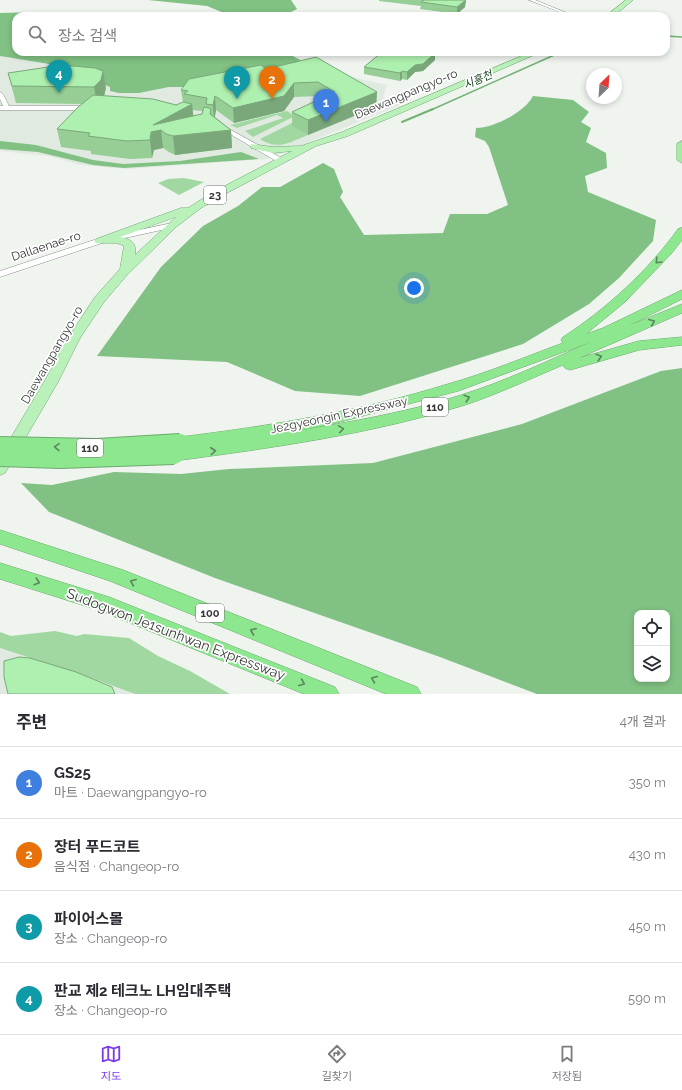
<!DOCTYPE html>
<html lang="ko">
<meta charset="utf-8">
<style>
body{margin:0;font-family:Raleway,"Noto Sans KR",sans-serif;background:#f2f2f3;color:#2b2b33}
.controls{position:absolute;right:12px;bottom:12px;display:grid;overflow:hidden;border-radius:8px;box-shadow:0 2px 6px #0003}
.controls button{width:36px;height:36px;display:grid;place-items:center;padding:0;border:0;border-bottom:1px solid #e1e1e2;background:#fff;color:#2b2b33;font:20px sans-serif}
.compass{position:absolute;left:586px;top:68px;width:36px;height:36px;border-radius:50%;background:#fff;box-shadow:0 2px 6px #0003;rotate:25deg}
.you{position:absolute;left:414px;top:288px;width:14px;height:14px;margin:-10px;border:3px solid #fff;border-radius:50%;background:#1a73e8;box-shadow:0 0 0 6px #1a73e833}
.badge{display:grid;place-items:center;width:26px;height:26px;border-radius:50%;background:#7c3aed;color:#fff;font-size:13px;font-weight:700}
.pin{position:absolute;translate:-50% -33px;filter:drop-shadow(0 1px 2px #0008)}
.pin::after{content:'';position:absolute;top:21px;width:14px;height:12px;background:inherit;clip-path:polygon(0 0,100% 0,50% 100%)}
.list{margin:0;padding:0;list-style:none}
h2{display:flex;justify-content:space-between;align-items:center;height:52px;margin:0;padding:0 16px;font-size:17px}
h2 small{font-size:13px;font-weight:400;color:#7c7c81}
.list li{display:grid;grid-template-columns:26px 1fr auto;gap:12px;align-items:center;box-sizing:border-box;height:72px;padding:0 16px;border-top:1px solid #e1e1e2}
.list b{display:block;font-size:15px;white-space:nowrap}
.list p{margin:0;font-size:13px;white-space:nowrap;color:#7c7c81}
.list em{font-size:13px;font-style:normal;color:#7c7c81}
.icon{flex:none;width:22px;height:22px;fill:none;stroke:currentColor;stroke-width:2;stroke-linecap:round;stroke-linejoin:round}
.map{position:relative;flex:none;width:682px;height:694px;overflow:hidden}
.search{position:absolute;background:#fff;box-shadow:0 2px 6px #0003;left:12px;right:12px;top:12px;height:44px;display:flex;align-items:center;gap:10px;box-sizing:border-box;padding:0 14px;border-radius:12px;color:#7c7c81;font-size:15px}
.sheet{height:340px;background:#fff}
nav{display:flex;justify-content:space-around;align-items:center;box-sizing:border-box;height:56px;border-top:1px solid #e1e1e2;background:#fff;font-size:11px;color:#7c7c81}
nav a{display:grid;justify-items:center;gap:2px}
nav .on{color:#7c3aed}
.map>svg:first-child{display:block}
.built{fill:#e0eae0}
.green{fill:#a1d8a2}
.forest{fill:#81c183;fill-rule:evenodd}
.lines{fill:none;stroke-linecap:round;stroke-linejoin:round}
.stream-far1{stroke:#73b174;stroke-width:1.5}
.stream{stroke:#73b174;stroke-width:2}
.minor-casing{stroke:#898e89;stroke-width:1}
.tertiary-casing{stroke:#898e89;stroke-width:1}
.primary-casing{stroke:#6ea96f;stroke-width:1}
.trunk-casing{stroke:#6ea96f;stroke-width:1}
.motorway-casing{stroke:#6ea96f;stroke-width:1}
.minor{fill:#fff;fill-rule:evenodd}
.tertiary{fill:#fff;fill-rule:evenodd}
.primary{fill:#baf1bb;fill-rule:evenodd}
.trunk{fill:#a3eca4;fill-rule:evenodd}
.motorway{fill:#8ce78e;fill-rule:evenodd}
.motorway-bridge-far1-casing{stroke:#6ea96f;stroke-width:15;stroke-linecap:butt}
.motorway-bridge-casing{stroke:#6ea96f;stroke-width:20;stroke-linecap:butt}
.motorway-bridge-far1{stroke:#8ce78e;stroke-width:14}
.motorway-bridge{stroke:#8ce78e;stroke-width:18}
.wall{fill:#96ce96;fill-rule:evenodd}
.shaded-wall{fill:#7aa87a}
.building{fill:#aef0af;stroke:#7aa87a}
.oneway{stroke:#5c865d}
.labels{text-anchor:middle;dominant-baseline:central;stroke-width:3.5;stroke-linejoin:round;paint-order:stroke}
.far-water-label{font-size:11px;font-style:italic;fill:#0f3c13;stroke:#fff}
.shield{fill:#fff;stroke:#727372;stroke-width:1}
.shield-label{font-size:11px;font-weight:bold;fill:#353735}
.street-label{font-size:12px;fill:#353735;stroke:#fff}
.near-street-label{font-size:14px;fill:#353735;stroke:#fff}
</style>
<div class="map">
<svg width="682" height="694" viewBox="0 0 682 694">
<rect width="100%" height="100%" fill="#eff4ef"/>
<g class="built">
<polygon points="0,56 49,64 110,87 111,91 139,93 169,87 197,87 316,64 351,77 387,85 383,97 405,103 268,159 127,169 80,165 49,156 0,151"/>
<polygon points="0,648 86,676 135,694 0,694"/>
</g>
<g class="green">
<path d="M322 108 293 126 308 135C290 142 278 151 260 139Z"/>
<polygon points="287,111 295,116 253,137 245,131 283,118 277,115 237,128 230,125"/>
<polygon points="184,178 204,182 179,195 158,183 168,179"/>
<polygon points="55,631 77,636 84,634 129,638 158,656 190,671 230,694 135,694 86,676 0,648 0,632 11,636"/>
</g>
<g class="forest">
<polygon points="148,0 291,0 297,9 283,16 231,16 207,6"/>
<polygon points="42,12 79,16 16,16 16,52 285,52 312,66 197,87 169,87 139,93 119,93 110,91 110,87 49,64 0,56 0,13"/>
<path d="M533 96 573 100 589 112 581 122 591 128 586 142 606 153 607 168 585 176 588 192 656 220 653 241 619 278 589 304 523 344 360 396 295 391 227 362 97 356 161 267 203 226 238 206 262 187H280L323 163 334 169 343 192 340 197 364 235 443 233 450 214H487L508 205 489 147 485 141 475 137 476 128C494 128 525 112 533 96Z"/>
<polygon points="0,141 36,145 93,160 123,164 180,161 241,152 259,159 124,168 93,165 38,152 0,149"/>
<path d="M682 368V694H537L440 657 215 578 49 512 21 483 52 485 114 472 181 474 229 469 373 463 522 424 661 371ZM637 613H667V679H637Z"/>
</g>
<g class="lines">
<g class="stream-far1">
<polyline points="666,36 682,37"/>
<polyline points="431,110 561,52"/>
</g>
<polyline class="stream" points="402,122 433,109"/>
<g class="minor-casing">
<g id="minor">
<polygon points="529,0 535,0 567,13 562,16 557,16 562,13"/>
<polygon points="0,92 3,94 10,108 9,109 4,108 0,99"/>
</g>
</g>
<g class="tertiary-casing">
<g id="tertiary">
<polygon points="0,106 90,106 93,108 90,110 0,110"/>
<polygon points="218,125 222,125 285,160 278,162 218,127"/>
<polygon points="172,223 175,223 175,227 102,243 0,277 0,271 97,239"/>
</g>
</g>
<g class="primary-casing">
<g id="primary">
<polygon points="626,0 633,0 614,16 606,16"/>
<path d="M531 52H541L348 136 316 146 223 195 201 208 176 227 127 275 104 302 80 338 58 382 5 473 0 475V456L44 382 68 338 95 297 120 269 124 246 117 243H96L94 241 96 239 181 208H188L215 191 292 151 273 153 251 148V144L273 147 301 146 342 132ZM176 217 135 255C137 243 131 239 120 237Z"/>
</g>
</g>
<g class="trunk-casing">
<polygon id="trunk" points="682,141 682,163 677,160 677,144"/>
</g>
<g class="motorway-casing">
<g id="motorway">
<path d="M682 228V240L671 254 625 302 586 334 603 328 682 290V299L628 326 682 304V313L579 358 639 341 682 337V345L639 350 570 370 565 368 563 365C532 378 500 393 468 404 373 434 272 448 174 461L168 459 166 455 168 451 180 449 174 447 172 443 174 439 180 437C270 426 361 411 448 384 487 373 525 357 563 343L561 340 563 337C605 310 649 270 678 229ZM591 342C547 361 504 382 458 396 404 413 348 422 292 432L336 423 458 391Z"/>
<polygon points="0,530 123,570 417,687 421,694 386,694 110,581 0,544"/>
<polygon points="0,563 109,597 335,687 339,694 304,694 98,610 0,579"/>
</g>
</g>
<use href="#minor" class="minor"/>
<use href="#tertiary" class="tertiary"/>
<use href="#primary" class="primary"/>
<use href="#trunk" class="trunk"/>
<use href="#motorway" class="motorway"/>
<g class="motorway-bridge-far1-casing">
<polyline id="motorway-bridge-far1" points="165,444 180,443"/>
</g>
<g class="motorway-bridge-casing">
<g id="motorway-bridge">
<polyline points="0,446 97,448 180,443"/>
<polyline points="0,457 60,459 174,455"/>
</g>
</g>
<use href="#motorway-bridge-far1" class="motorway-bridge-far1"/>
<use href="#motorway-bridge" class="motorway-bridge"/>
</g>
<g class="wall">
<polygon points="379,0 466,0 465,7 457,14 420,9 421,6 379,1"/>
<polygon points="382,52 434,52 435,60 423,71 415,72 407,80 402,79 400,81 364,74 364,67"/>
<path d="M266 69 377 92 376 107 308 135 292 126V112L322 98 319 96 294 97 284 111 234 123 216 110 215 117 231 130 232 148 175 155 169 152 163 148 154 150 152 158 130 159 91 154V151L61 147 57 129 82 104 16 103 8 73 106 88 104 96 176 105 183 102 181 90ZM192 110 202 111V114L193 116Z"/>
</g>
<g class="shaded-wall">
<polygon points="466,0 465,7 457,14 457,7"/>
<polygon points="435,53 435,60 423,71 415,72 407,80 407,72 415,65"/>
<polygon points="103,71 106,88 104,96 97,104 94,87"/>
<polygon points="402,71 402,79 400,81 400,73"/>
<polygon points="294,83 294,97 284,111 234,123 233,108"/>
<polygon points="377,92 376,107 308,135 308,120"/>
<polygon points="215,96 216,110 214,120 213,105"/>
<polygon points="192,104 194,121 161,130 163,148 154,150 152,158 150,140 153,125"/>
<polygon points="231,130 232,148 175,155 173,136"/>
</g>
<g class="building">
<polygon points="423,0 466,0 457,7 421,2 424,0"/>
<polygon points="382,52 430,52 435,53 423,64 415,65 407,72 402,71 400,73 364,67"/>
<polygon points="316,57 377,92 308,120 292,112 335,92 318,82 294,83 284,96 233,108 215,96 213,105 206,104 207,98 184,94 188,91 181,90 189,79 261,65 266,69"/>
<polygon points="62,65 95,68 103,71 101,80 94,87 12,86 8,73"/>
<polygon points="93,95 153,99 176,105 183,102 192,104 153,125 197,115 202,114 204,107 209,108 211,109 210,114 231,130 173,136 166,134 161,130 151,132 150,140 127,141 88,136 90,133 57,129 77,108"/>
<polygon points="19,657 30,658 76,672 112,687 115,694 8,694 4,677 4,661"/>
</g>
<defs><path id="oneway-chevron" d="M-2-3.5L2.5 0L-2 3.5" fill="none" stroke-width="1.6" stroke-linecap="round" stroke-linejoin="round"/></defs>
<g class="oneway">
<use href="#oneway-chevron" transform="translate(658 261) rotate(134)"/>
<use href="#oneway-chevron" transform="translate(652 322) rotate(-23)"/>
<use href="#oneway-chevron" transform="translate(599 357) rotate(-16)"/>
<use href="#oneway-chevron" transform="translate(467 398) rotate(-17)"/>
<use href="#oneway-chevron" transform="translate(341 429) rotate(-9)"/>
<use href="#oneway-chevron" transform="translate(57 447) rotate(-179)"/>
<use href="#oneway-chevron" transform="translate(213 451) rotate(-6)"/>
<use href="#oneway-chevron" transform="translate(37 582) rotate(17)"/>
<use href="#oneway-chevron" transform="translate(133 582) rotate(-158)"/>
<use href="#oneway-chevron" transform="translate(253 631) rotate(-158)"/>
<use href="#oneway-chevron" transform="translate(374 679) rotate(-158)"/>
<use href="#oneway-chevron" transform="translate(302 683) rotate(23)"/>
</g>
<g class="labels">
<g class="far-water-label">
<text transform="translate(478 80) rotate(-24)">시흥천</text>
</g>
<g class="shield">
<rect x="204" y="186" width="22" height="18" rx="3"/>
<rect x="422" y="398" width="26" height="18" rx="3"/>
<rect x="77" y="439" width="26" height="18" rx="3"/>
<rect x="196" y="604" width="28" height="18" rx="3"/>
</g>
<g class="shield-label">
<text x="215" y="195">23</text>
<text x="435" y="407">110</text>
<text x="90" y="448">110</text>
<text x="210" y="613">100</text>
</g>
<g class="street-label">
<text transform="translate(406 94) rotate(-23)">Daewangpangyo-ro</text>
<text transform="translate(46 246) rotate(-18)">Dallaenae-ro</text>
<text transform="translate(52 355) rotate(-60)">Daewangpangyo-ro</text>
<text transform="translate(339 415) rotate(-12)">Je2gyeongin Expressway</text>
</g>
<g class="near-street-label">
<text transform="translate(176 634) rotate(21)">Sudogwon Je1sunhwan Expressway</text>
</g>
</g>
</svg>
<div class="controls">
<button><svg class="icon" aria-label="locate" viewBox="0 0 24 24"><circle cx="12" cy="12" r="6"/><path d="M12 2v4M12 18v4M2 12h4M18 12h4"/></svg></button>
<button><svg class="icon" aria-label="layers" viewBox="0 0 24 24"><path d="M12 4l9 5-9 5-9-5zM3 14l9 5 9-5"/></svg></button>
</div>
<svg class="compass" viewBox="-18 -18 36 36"><path d="M0-13l5 13h-10z" fill="#e53935"/><path d="M0 13l5-13h-10z" fill="#7c7c81"/></svg>
<div class="you"></div>
<div class="pin badge" style="left:326px;top:122px;background:#3f7fe0">1</div>
<div class="pin badge" style="left:272px;top:99px;background:#e8710a">2</div>
<div class="pin badge" style="left:237px;top:99px;background:#0f9aa8">3</div>
<div class="pin badge" style="left:59px;top:93px;background:#0f9aa8">4</div>
<div class="search"><svg class="icon" aria-label="search" viewBox="0 0 24 24"><circle cx="10" cy="10" r="6"/><path d="M15 15l6 6"/></svg>장소 검색</div>
</div>
<section class="sheet">
<h2>주변<small>4개 결과</small></h2>
<ul class="list">
<li><span class="badge" style="background:#3f7fe0">1</span><div><b>GS25</b><p>마트 · Daewangpangyo-ro</p></div><em>350 m</em></li>
<li><span class="badge" style="background:#e8710a">2</span><div><b>장터 푸드코트</b><p>음식점 · Changeop-ro</p></div><em>430 m</em></li>
<li><span class="badge" style="background:#0f9aa8">3</span><div><b>파이어스몰</b><p>장소 · Changeop-ro</p></div><em>450 m</em></li>
<li><span class="badge" style="background:#0f9aa8">4</span><div><b>판교 제2 테크노 LH임대주택</b><p>장소 · Changeop-ro</p></div><em>590 m</em></li>
</ul>
</section>
<nav>
<a class="on"><svg class="icon" aria-label="map" viewBox="0 0 24 24"><path d="M3 6l6-2 6 2 6-2v14l-6 2-6-2-6 2zM9 4v14M15 6v14"/></svg>지도</a>
<a><svg class="icon" aria-label="directions" viewBox="0 0 24 24"><path d="M12 3l9 9-9 9-9-9zM9 14v-3h6M13 9l2 2-2 2"/></svg>길찾기</a>
<a><svg class="icon" aria-label="saved" viewBox="0 0 24 24"><path d="M7 4h10v16l-5-4-5 4z"/></svg>저장됨</a>
</nav>
